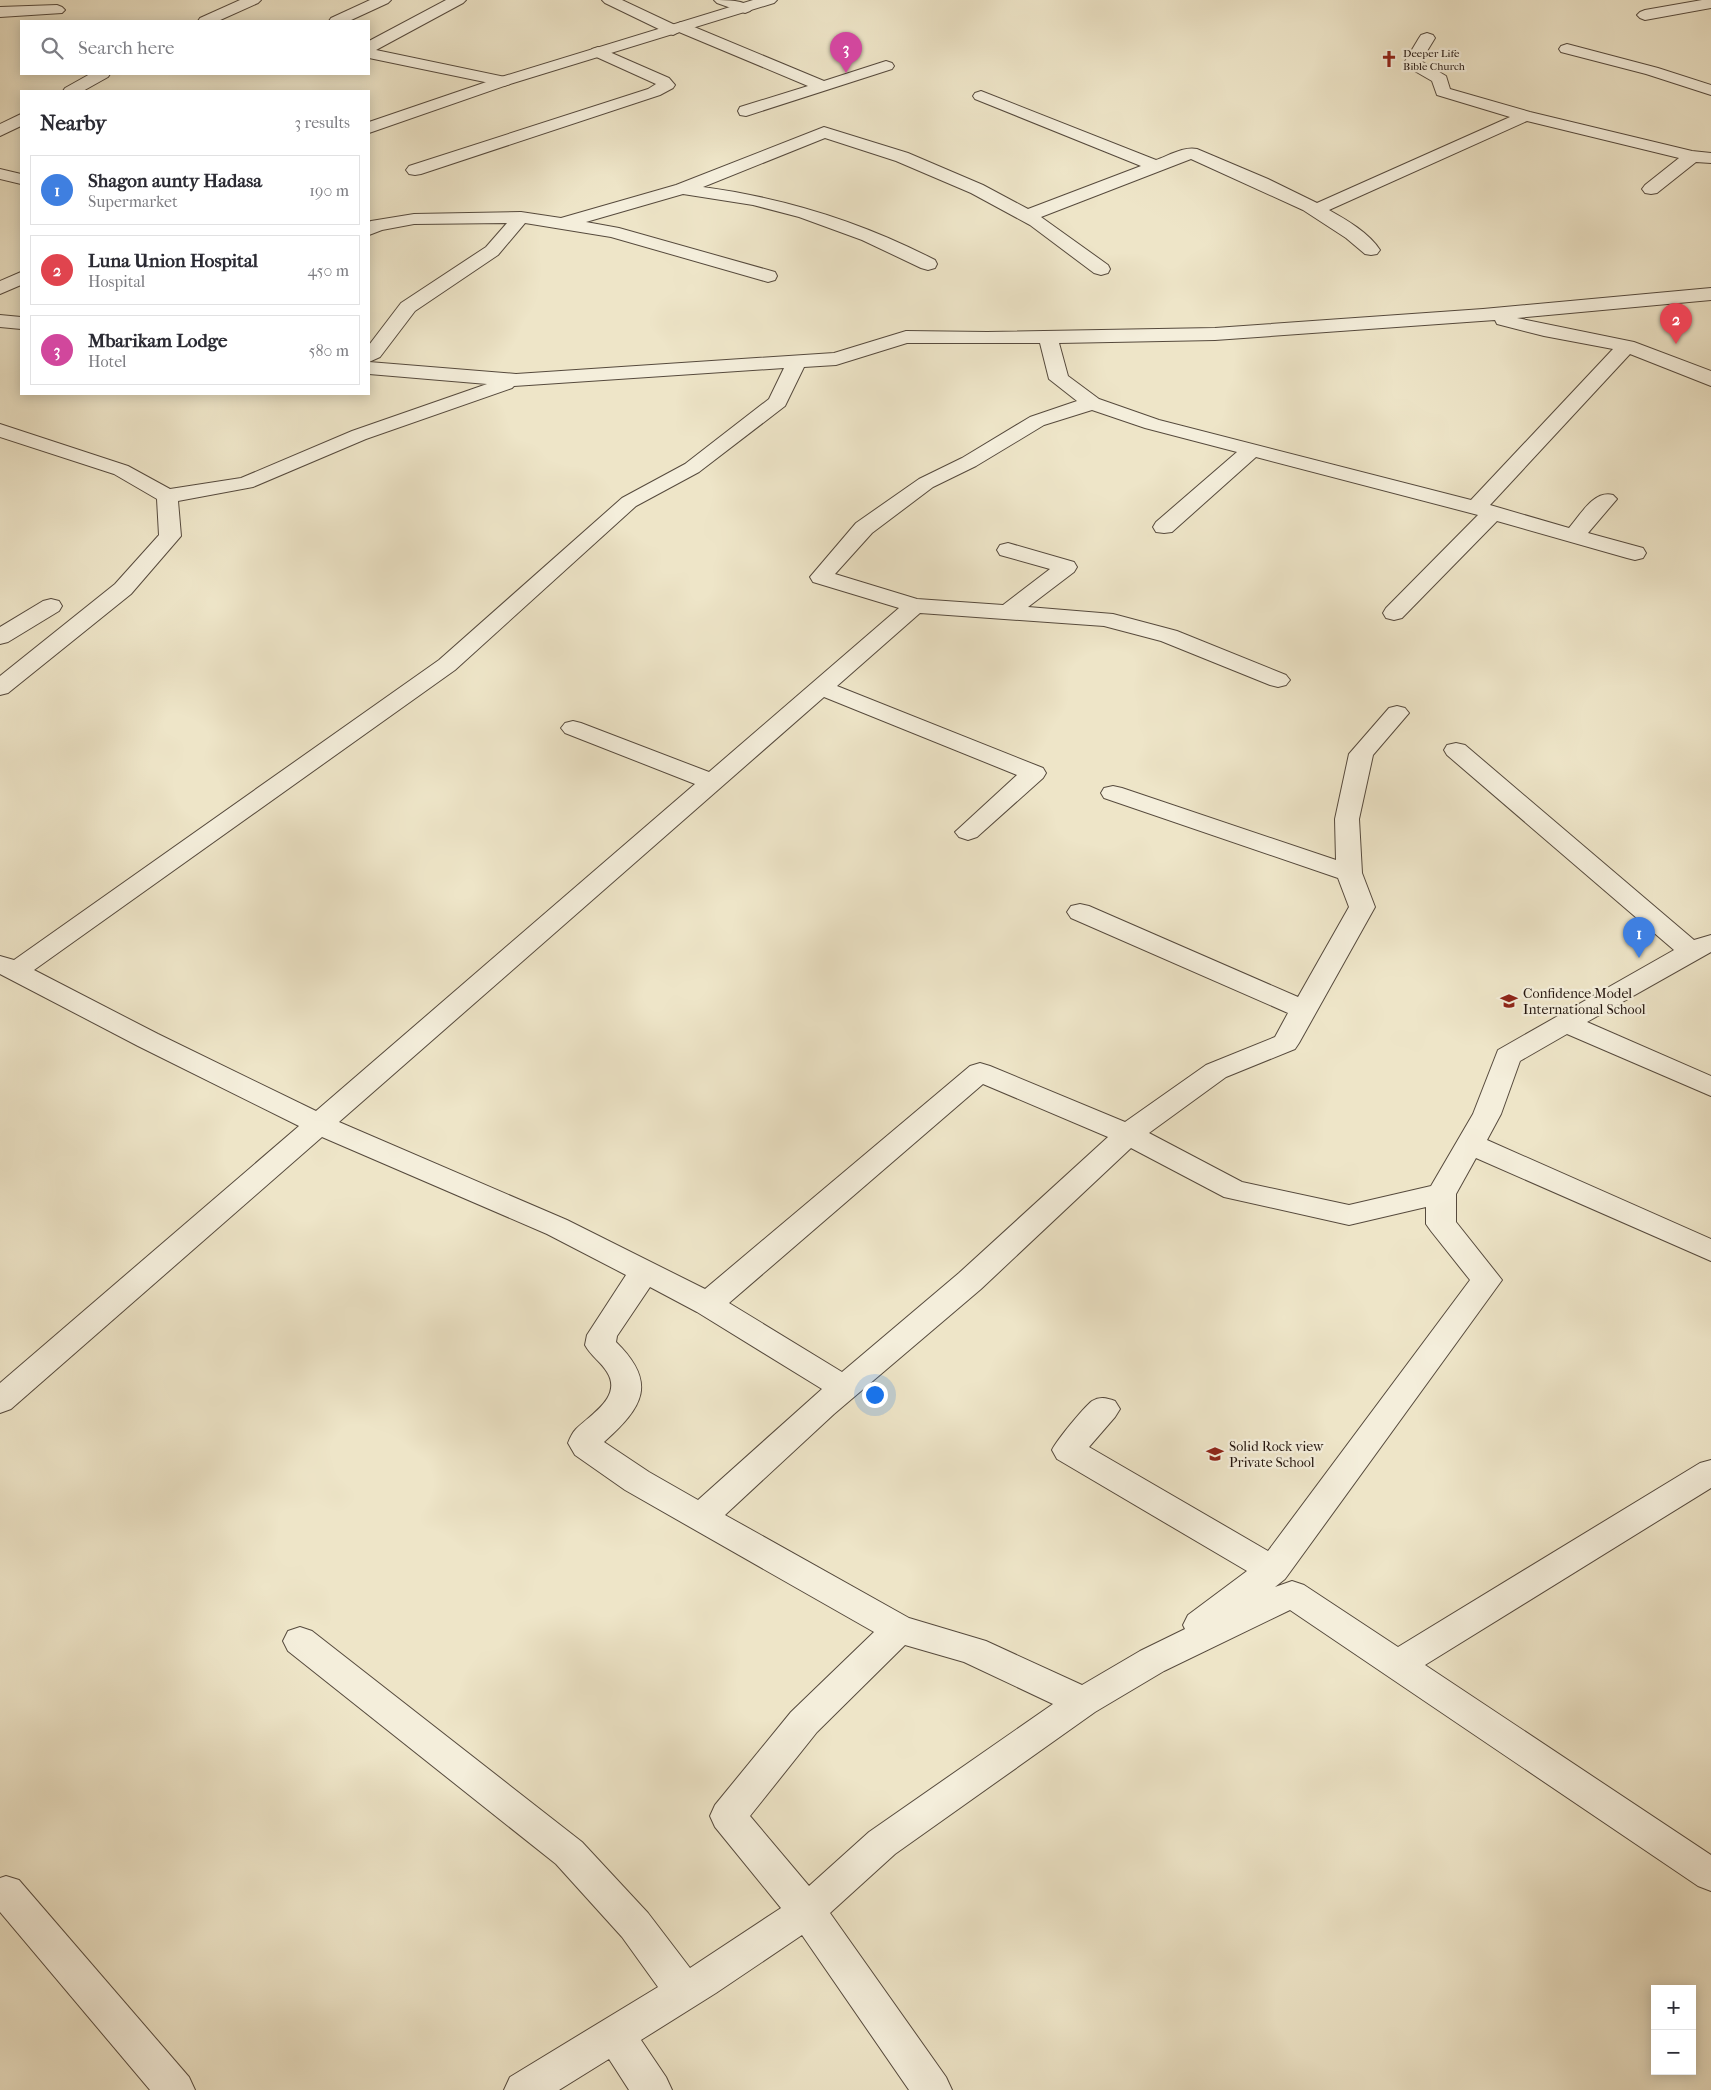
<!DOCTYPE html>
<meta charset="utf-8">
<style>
body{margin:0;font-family:"IM FELL French Canon",serif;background:#f7f7f7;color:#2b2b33}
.controls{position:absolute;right:15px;bottom:15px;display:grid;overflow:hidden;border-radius:0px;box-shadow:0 2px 12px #0003}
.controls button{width:45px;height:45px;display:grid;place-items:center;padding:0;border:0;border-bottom:1px solid #e1e1e2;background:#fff;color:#2b2b33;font:25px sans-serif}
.you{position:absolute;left:874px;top:1394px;width:18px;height:18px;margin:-12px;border:4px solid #fff;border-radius:50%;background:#1a73e8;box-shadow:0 0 0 8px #1a73e833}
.badge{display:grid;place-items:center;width:32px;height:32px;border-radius:50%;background:#1a73e8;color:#fff;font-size:16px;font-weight:700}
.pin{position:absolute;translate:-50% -41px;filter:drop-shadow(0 1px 2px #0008)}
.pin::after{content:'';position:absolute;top:26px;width:18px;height:15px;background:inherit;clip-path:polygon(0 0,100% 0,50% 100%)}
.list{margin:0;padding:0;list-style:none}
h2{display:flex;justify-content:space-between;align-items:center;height:65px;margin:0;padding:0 20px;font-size:21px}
h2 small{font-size:16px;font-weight:400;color:#7c7c81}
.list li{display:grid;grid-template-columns:32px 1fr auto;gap:15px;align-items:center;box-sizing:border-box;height:70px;margin:0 10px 10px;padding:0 10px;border:1px solid #e1e1e2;border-radius:0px}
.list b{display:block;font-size:19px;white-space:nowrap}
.list p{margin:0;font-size:16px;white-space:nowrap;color:#7c7c81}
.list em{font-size:16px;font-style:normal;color:#7c7c81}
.icon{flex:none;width:28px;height:28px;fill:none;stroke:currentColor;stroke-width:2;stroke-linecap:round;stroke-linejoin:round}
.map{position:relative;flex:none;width:1711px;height:2090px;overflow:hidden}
.search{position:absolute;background:#fff;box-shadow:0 2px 12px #0003;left:20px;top:20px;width:350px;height:55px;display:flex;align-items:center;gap:12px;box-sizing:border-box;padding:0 18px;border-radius:0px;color:#7c7c81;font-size:19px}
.panel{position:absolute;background:#fff;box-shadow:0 2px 12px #0003;left:20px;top:90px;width:350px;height:305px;border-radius:0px}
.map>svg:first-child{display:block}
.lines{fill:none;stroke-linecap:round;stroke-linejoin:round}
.minor-casing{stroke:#564a3d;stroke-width:2}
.tertiary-casing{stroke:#564a3d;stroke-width:2}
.minor{fill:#f4eedb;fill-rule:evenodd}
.tertiary{fill:#f4eedb;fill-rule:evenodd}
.labels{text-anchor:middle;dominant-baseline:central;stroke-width:4.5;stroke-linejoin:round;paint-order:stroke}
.far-poi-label{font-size:11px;fill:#24160f;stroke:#f4eedb;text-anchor:start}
.poi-label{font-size:14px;fill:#24160f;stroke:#f4eedb;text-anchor:start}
</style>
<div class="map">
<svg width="1711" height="2090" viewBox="0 0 1711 2090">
<rect width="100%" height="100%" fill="#eee5c8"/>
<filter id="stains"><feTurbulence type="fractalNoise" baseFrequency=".004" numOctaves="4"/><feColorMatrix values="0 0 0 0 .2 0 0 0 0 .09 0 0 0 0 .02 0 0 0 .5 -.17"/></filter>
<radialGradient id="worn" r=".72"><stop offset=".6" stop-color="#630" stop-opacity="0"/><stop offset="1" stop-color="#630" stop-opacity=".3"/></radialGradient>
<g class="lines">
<g class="minor-casing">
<g id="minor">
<polygon points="240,0 261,0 258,3 218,21 198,21 200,18"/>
<polygon points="370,0 391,0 388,3 349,21 329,21 331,18"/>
<polygon points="446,0 466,0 463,3 376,50 510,78 512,81 510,84 504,86 369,58 369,41"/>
<polygon points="602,0 622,0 675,25 681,22 687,24 824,81 886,61 892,63 894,66 892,69 746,116 740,115 738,111 740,107 808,86 679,32 673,35 667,33 605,3"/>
<path d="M714 0C727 0 744 0 753 8L750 11 745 13 717 3Z"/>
<polygon points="1702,0 1711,0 1711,8 1645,20 1640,18 1637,15 1640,12 1645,10"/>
<polygon points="57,5 62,7 65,10 62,13 0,17 0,7"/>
<path d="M1427 33 1433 35 1435 38 1421 61 1446 76 1450 89 1530 112 1692 151 1711 153V163L1696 162 1657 193 1651 194 1645 193 1642 189 1645 185 1679 158 1527 121 1329 210C1347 220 1369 233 1380 250L1377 254 1371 255 1365 254 1346 238 1303 210 1191 159 1041 217 1108 265 1110 269 1108 273 1101 275 1094 273 1030 225 971 193 896 161 825 138 703 187C784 198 862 222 935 260L937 264 935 268 928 270 921 268 862 240 799 217 753 205 683 194 586 222 619 228 775 272 777 276 775 280 768 282 761 280 611 237 525 223 498 255 415 311 380 357 369 362V345L401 303 486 247 507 223 414 224 382 230 369 235V222L371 221 414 214 521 212 561 218 676 185 824 127 908 153 983 185 1028 209 1141 166 975 99 973 96 975 93 981 91 1156 160C1168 156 1184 146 1197 149L1268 179 1317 203 1510 117 1437 95 1432 81 1406 66 1404 63 1419 38 1421 35Z"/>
<polygon points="1567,44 1658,68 1711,85 1711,95 1646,74 1561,52 1559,49 1561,46"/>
<polygon points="598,47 669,78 675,85 673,88 660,95 421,174 415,175 409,174 406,170 409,166 648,89 656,84 592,55 590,52 592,49"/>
<polygon points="90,74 110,74 108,77 83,91 63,91 65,88"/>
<polygon points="21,114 21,126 0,136 0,124"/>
<polygon points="0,169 21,174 21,184 0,179"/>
<path d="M1711 288V300L1517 318 1634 342 1711 371V386L1630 354 1490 505 1569 528C1581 514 1594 490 1613 495L1617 499 1588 533 1643 548 1646 553 1643 558 1635 560 1627 558 1497 521 1402 618 1394 620 1386 618 1383 613 1386 608 1478 515 1256 457 1172 532 1164 533 1156 532 1153 527 1156 522 1237 452 1145 428 1092 410 1044 425 976 466 933 487 872 533 835 574 917 599 1003 605 1050 569 1000 555 997 550 1000 545 1008 543 1074 562 1077 567 1074 572 1028 607 1113 614 1177 631 1286 675 1290 680 1286 685 1278 687 1270 685 1161 641 1104 626 920 613 837 686 1043 768 1046 773 1043 778 977 837 968 840 959 837 955 832 1017 775 824 697 339 1122 567 1220 705 1289 970 1066 980 1063 990 1066 1125 1122 1206 1065 1275 1037 1288 1013 1071 918 1067 912 1071 906 1080 904 1089 906 1298 997 1349 907 1338 878 1104 798 1101 793 1104 788 1113 786 1122 788 1336 860 1335 819 1349 754 1389 708 1397 706 1405 708 1409 713 1373 755 1359 819 1362 873 1375 907 1299 1043 1295 1049 1226 1077 1149 1133 1242 1182 1349 1205 1431 1186 1473 1114 1498 1050 1674 950 1447 755 1444 750 1447 745 1456 743 1465 745 1694 940 1711 935V952L1587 1022 1711 1076V1096L1567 1034 1520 1061 1501 1114 1487 1140 1711 1239V1261L1476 1158 1456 1194V1222L1502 1280 1285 1579 1275 1587 1292 1581 1304 1585 1398 1647 1700 1463 1711 1460V1488L1425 1665 1711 1855V1891L1698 1886 1290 1610 1164 1671 1095 1712 895 1854 830 1913 946 2077 952 2090H909L802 1935 716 1993 641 2040 666 2077 672 2090H629L609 2059 559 2090H504L510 2077 658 1987 622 1937 556 1864 288 1651 283 1641 288 1631 300 1627 312 1631 582 1842 648 1913 690 1968 781 1908 715 1827 710 1816 715 1805 791 1712 874 1632 625 1490 575 1455 568 1443C570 1438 572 1433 576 1429 590 1415 623 1397 607 1372 601 1362 591 1356 585 1345L587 1335 626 1275 547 1234 322 1137 11 1409 0 1413V1383L299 1126 138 1046 0 974V956L14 960 439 660 622 498 685 464 769 399 784 368 514 386 512 388 366 439 253 487 178 501 181 536 131 594 8 693 0 695V676L115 584 159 535 157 499 114 474 0 437V424L128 466 170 489 241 478 352 431 487 384 369 374V362L516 374 834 353 906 331 987 332 1215 328 1483 309ZM1495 320 1497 324 1544 336 1613 349 1471 500 1159 420 1099 399 1068 376 1059 343 1215 340ZM907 343H1040L1049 379 1077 401 1030 417 962 458 919 479 856 523 810 577 813 582 899 608 709 772 581 723 573 721 565 723 561 728 565 733 695 784 316 1111 158 1034 34 970 455 670 636 506 699 472 785 406 804 367 836 365ZM983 1084 1108 1137 959 1273 842 1372 729 1303ZM1131 1148 1224 1197 1349 1225 1426 1207V1224L1431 1231 1470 1280 1268 1551 1089 1447 1115 1417 1120 1409 1115 1401C1107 1398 1100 1396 1092 1401 1084 1407 1057 1440 1052 1450L1057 1459 1247 1571 1188 1615 1183 1625 1185 1629 1140 1651 1082 1685 986 1641 909 1618 725 1515 834 1414 981 1289ZM650 1287 697 1312 822 1389 698 1500 649 1472 604 1442C643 1407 658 1383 616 1342L617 1336ZM905 1645 964 1662 1053 1704 869 1832 809 1886 750 1816 817 1732Z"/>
<polygon points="0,315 21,317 21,329 0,327"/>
<polygon points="51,599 59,601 62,606 59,611 8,642 0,644 0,627 43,601"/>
<polygon points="6,1876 19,1880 189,2077 195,2090 150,2090 0,1912 0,1878"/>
</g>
</g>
<g class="tertiary-casing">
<g id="tertiary">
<polygon points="753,0 777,0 774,3 510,84 369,133 369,122 498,78"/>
<polygon points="21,272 21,285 0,294 0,281"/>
</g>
</g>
<use href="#minor" class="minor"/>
<use href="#tertiary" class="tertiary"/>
</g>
<defs>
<g id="church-bare" transform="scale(1.35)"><path d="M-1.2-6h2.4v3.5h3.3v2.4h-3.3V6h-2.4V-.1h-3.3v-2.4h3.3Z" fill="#8f2418" stroke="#f4eedb" stroke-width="2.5" paint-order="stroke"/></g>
<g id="school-bare" transform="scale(1.35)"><path d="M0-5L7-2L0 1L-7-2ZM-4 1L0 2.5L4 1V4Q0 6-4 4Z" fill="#8f2418" stroke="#f4eedb" stroke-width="2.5" paint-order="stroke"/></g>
</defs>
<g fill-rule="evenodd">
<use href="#church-bare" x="1389" y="59"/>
<use href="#school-bare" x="1509" y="1001"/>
<use href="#school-bare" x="1215" y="1454"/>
</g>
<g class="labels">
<g class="far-poi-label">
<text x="1403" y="53">Deeper Life<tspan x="1403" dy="13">Bible Church</tspan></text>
</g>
<g class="poi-label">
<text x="1523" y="993">Confidence Model<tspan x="1523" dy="16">International School</tspan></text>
<text x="1229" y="1446">Solid Rock view<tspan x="1229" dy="16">Private School</tspan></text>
</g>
</g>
<rect width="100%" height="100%" filter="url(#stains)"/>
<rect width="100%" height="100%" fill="url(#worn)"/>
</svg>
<div class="controls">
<button>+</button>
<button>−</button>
</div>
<div class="you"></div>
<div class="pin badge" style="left:1639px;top:958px;background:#3f7fe0">1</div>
<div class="pin badge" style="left:1676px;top:344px;background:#e0444e">2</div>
<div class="pin badge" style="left:846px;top:73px;background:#d1479c">3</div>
<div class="search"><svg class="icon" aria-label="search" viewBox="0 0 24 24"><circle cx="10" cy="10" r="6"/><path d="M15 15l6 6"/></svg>Search here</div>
<section class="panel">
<h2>Nearby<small>3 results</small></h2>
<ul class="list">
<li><span class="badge" style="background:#3f7fe0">1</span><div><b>Shagon aunty Hadasa</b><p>Supermarket</p></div><em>190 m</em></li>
<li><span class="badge" style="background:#e0444e">2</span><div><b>Luna Union Hospital</b><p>Hospital</p></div><em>450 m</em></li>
<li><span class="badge" style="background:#d1479c">3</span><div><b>Mbarikam Lodge</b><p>Hotel</p></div><em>580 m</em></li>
</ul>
</section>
</div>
